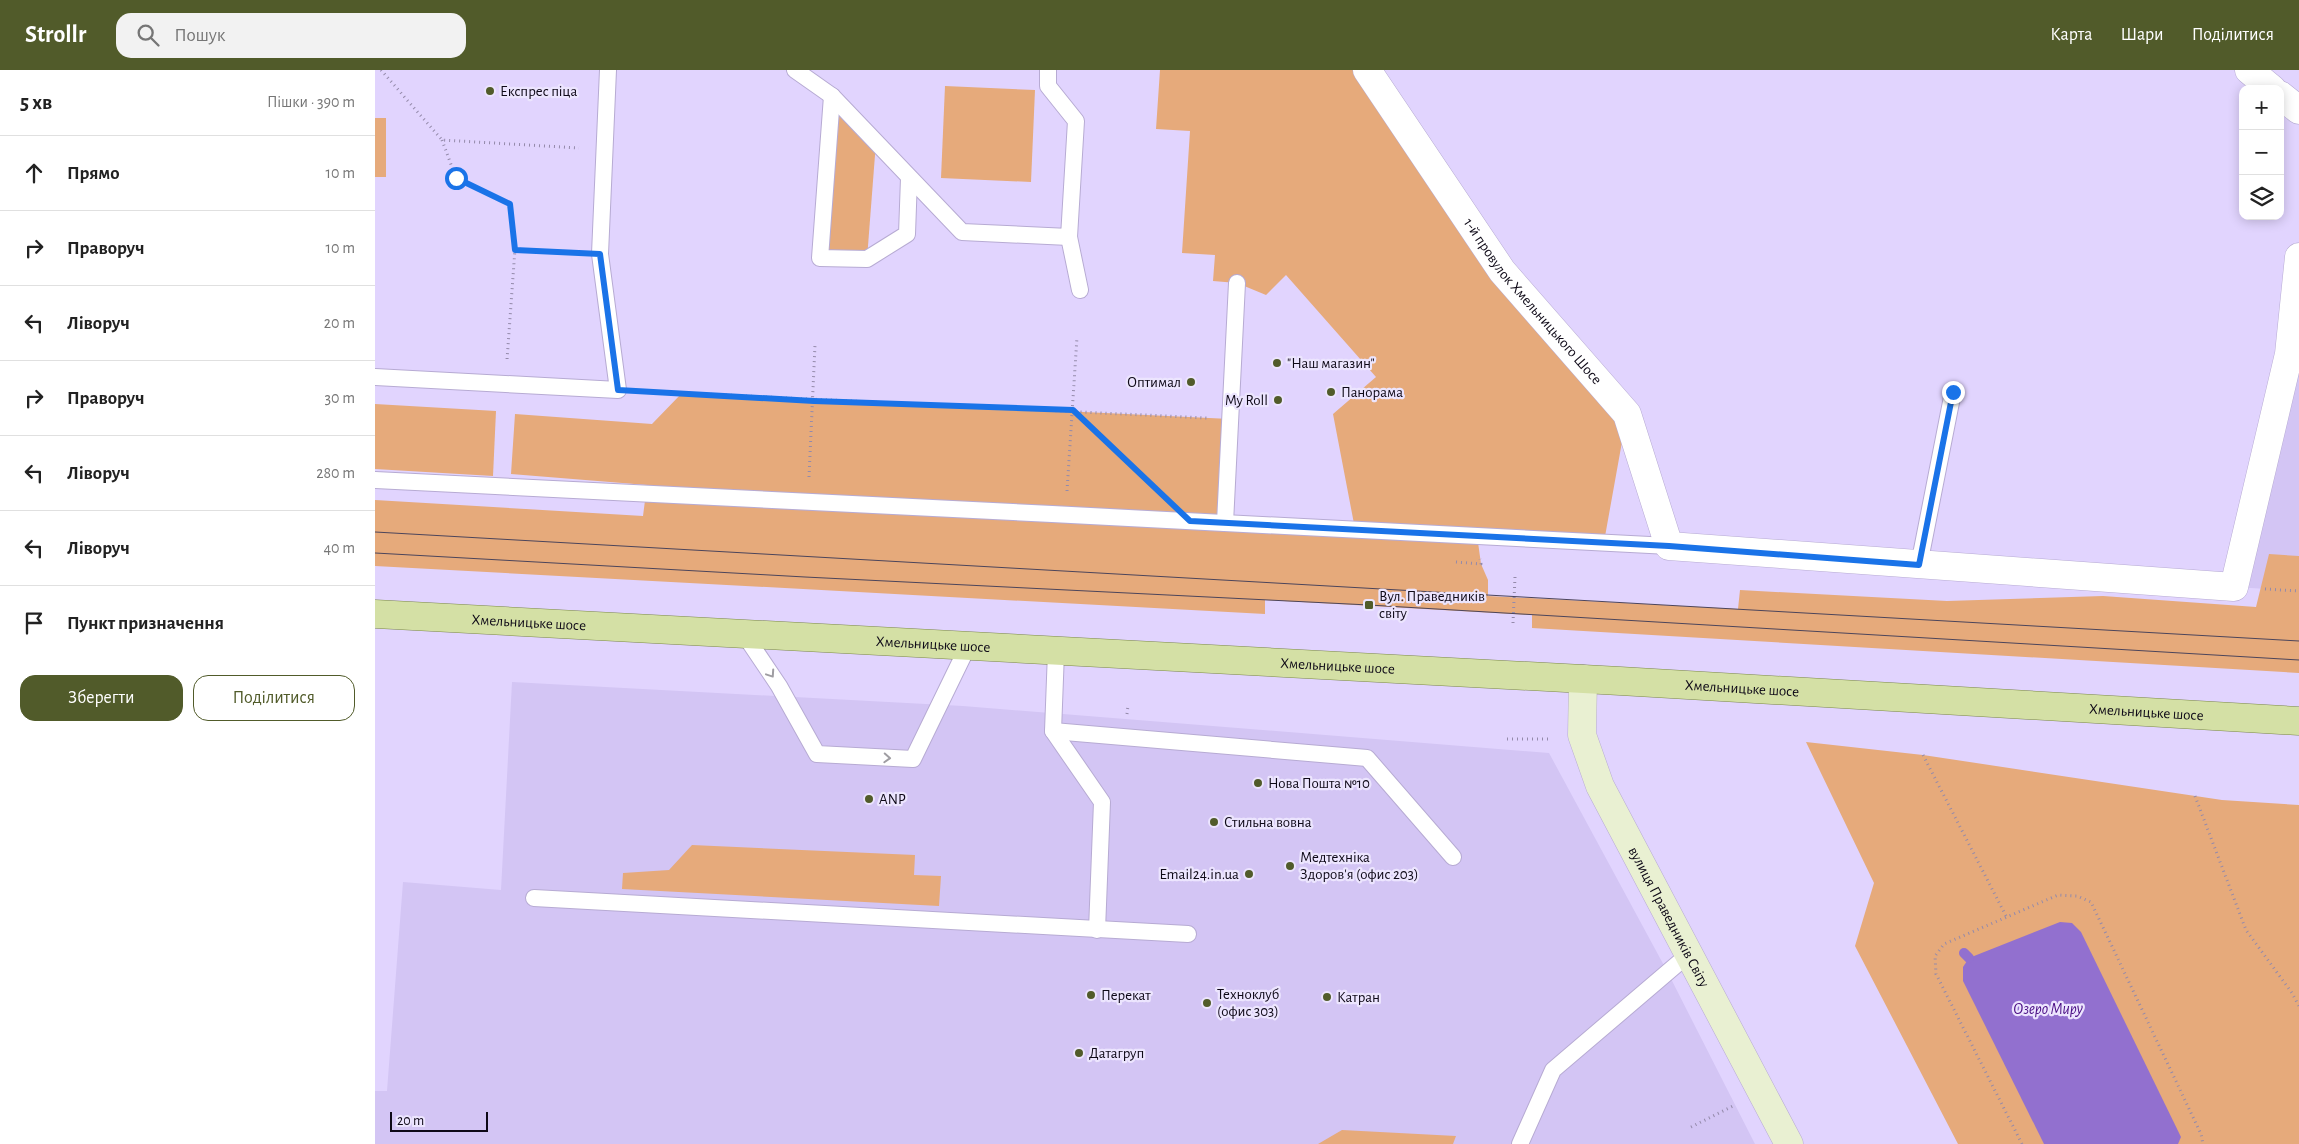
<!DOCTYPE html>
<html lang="uk">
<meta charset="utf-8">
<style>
body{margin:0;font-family:"Alegreya Sans",sans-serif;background:#f2f2f2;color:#222}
.controls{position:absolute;right:15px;top:15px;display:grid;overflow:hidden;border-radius:10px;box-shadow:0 2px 12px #0003}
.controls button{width:45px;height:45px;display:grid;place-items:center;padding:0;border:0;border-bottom:1px solid #e0e0e0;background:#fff;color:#222;font:25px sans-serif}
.scale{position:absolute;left:15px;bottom:12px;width:98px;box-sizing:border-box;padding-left:5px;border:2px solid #0e0917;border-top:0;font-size:14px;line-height:18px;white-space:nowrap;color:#0e0917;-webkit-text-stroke:4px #ece5fe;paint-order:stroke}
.stop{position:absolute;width:15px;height:15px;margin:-11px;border:4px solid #1a73e8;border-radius:50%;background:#fff}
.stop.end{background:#1a73e8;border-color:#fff;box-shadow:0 1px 5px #0008}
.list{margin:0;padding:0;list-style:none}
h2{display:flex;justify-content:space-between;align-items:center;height:65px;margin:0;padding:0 20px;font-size:21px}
h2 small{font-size:16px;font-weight:400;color:#767676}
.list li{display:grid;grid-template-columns:32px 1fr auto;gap:15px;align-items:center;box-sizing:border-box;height:75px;padding:0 20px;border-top:1px solid #e0e0e0}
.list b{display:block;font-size:19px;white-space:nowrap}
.list em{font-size:16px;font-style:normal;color:#767676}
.actions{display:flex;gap:10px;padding:15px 20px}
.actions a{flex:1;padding:11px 0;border:1px solid #515b2a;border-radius:15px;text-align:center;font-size:18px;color:#515b2a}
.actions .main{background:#515b2a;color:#fff}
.icon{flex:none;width:28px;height:28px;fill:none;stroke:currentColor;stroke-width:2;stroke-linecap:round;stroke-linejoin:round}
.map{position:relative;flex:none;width:1924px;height:1074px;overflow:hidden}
header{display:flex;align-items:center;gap:30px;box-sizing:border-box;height:70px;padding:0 25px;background:#515b2a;color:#fff}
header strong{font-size:24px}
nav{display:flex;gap:28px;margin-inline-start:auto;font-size:18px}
.search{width:350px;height:45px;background:#f2f2f2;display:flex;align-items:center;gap:12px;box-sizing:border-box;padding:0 18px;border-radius:15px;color:#767676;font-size:19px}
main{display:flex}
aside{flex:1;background:#fff}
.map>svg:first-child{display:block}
.built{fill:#d3c5f4}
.green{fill:#e6aa7b}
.water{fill:#9270cf}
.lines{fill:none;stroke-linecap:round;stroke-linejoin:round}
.stream{stroke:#9270cf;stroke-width:10}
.lane-casing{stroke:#b7abd3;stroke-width:18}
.street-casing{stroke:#b7abd3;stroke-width:29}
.secondary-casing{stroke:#b7abd3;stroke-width:29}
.primary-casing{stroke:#7c884c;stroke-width:29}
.path{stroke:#948aaa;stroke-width:3;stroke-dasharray:1 4;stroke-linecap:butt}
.lane{stroke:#fff;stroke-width:16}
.street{stroke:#fff;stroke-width:28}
.secondary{stroke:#e9f0d2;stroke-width:28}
.primary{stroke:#d4e0a5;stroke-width:28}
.tram{stroke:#4c455b;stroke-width:1}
.oneway{stroke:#9f9da2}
.route{stroke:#1a73e8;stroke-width:6}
.poi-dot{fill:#515b2a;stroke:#ece5fe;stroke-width:2}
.labels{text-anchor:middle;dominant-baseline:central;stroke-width:4.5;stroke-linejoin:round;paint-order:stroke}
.poi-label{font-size:15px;fill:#0e0917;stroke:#ece5fe;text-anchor:start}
.street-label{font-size:15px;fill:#0e0917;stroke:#ece5fe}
.water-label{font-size:16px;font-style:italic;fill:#490d84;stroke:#ece5fe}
</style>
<header>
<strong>Strollr</strong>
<div class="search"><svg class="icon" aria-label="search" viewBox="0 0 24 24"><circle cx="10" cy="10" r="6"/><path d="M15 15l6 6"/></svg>Пошук</div>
<nav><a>Карта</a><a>Шари</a><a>Поділитися</a></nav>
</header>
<main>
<aside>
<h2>5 хв<small>Пішки · 390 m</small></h2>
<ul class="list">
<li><svg class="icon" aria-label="ahead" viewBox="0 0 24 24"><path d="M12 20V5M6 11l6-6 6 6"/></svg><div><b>Прямо</b></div><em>10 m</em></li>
<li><svg class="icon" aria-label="right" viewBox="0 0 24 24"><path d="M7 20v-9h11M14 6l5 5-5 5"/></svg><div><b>Праворуч</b></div><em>10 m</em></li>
<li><svg class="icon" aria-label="left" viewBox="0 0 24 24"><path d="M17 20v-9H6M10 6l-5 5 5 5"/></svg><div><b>Ліворуч</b></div><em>20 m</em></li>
<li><svg class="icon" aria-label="right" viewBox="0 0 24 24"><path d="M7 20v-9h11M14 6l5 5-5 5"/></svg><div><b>Праворуч</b></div><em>30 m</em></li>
<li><svg class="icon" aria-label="left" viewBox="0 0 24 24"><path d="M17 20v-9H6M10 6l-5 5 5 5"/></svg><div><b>Ліворуч</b></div><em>280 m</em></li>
<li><svg class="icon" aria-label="left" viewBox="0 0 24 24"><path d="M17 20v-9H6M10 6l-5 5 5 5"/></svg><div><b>Ліворуч</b></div><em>40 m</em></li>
<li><svg class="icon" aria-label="arrive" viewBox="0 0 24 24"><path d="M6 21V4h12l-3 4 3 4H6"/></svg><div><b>Пункт призначення</b></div></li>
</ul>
<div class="actions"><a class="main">Зберегти</a><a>Поділитися</a></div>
</aside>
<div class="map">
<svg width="1924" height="1074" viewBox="0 0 1924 1074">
<rect width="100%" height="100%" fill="#e1d4fe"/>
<g class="built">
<polygon points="1924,187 1924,521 1859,517"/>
<polygon points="137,612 588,636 1174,683 1292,901 1380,1074 0,1074 0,1021 12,1021 28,812 126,820"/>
</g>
<g class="green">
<polygon points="785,0 992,0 1252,344 1229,472 1102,465 1106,494 1113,510 1113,526 1363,539 1365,520 1572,531 1728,526 1881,537 1894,484 1924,486 1924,603 1157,558 1157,545 890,530 890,544 0,496 0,430 268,446 272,415 136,404 140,344 277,354 307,323 855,349 850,452 980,459 958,344 1001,307 911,205 891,225 862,213 838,211 840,185 807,183 815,61 781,59"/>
<polygon points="570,16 660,20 656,112 566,108"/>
<polygon points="457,26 501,72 492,189 445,188"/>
<rect x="0" y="48" width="11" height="59"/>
<polygon points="0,334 121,341 118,406 0,399"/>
<polygon points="1431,672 1548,685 1847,730 1924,735 1924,1074 1583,1074 1480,876 1499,813"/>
<polygon points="317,775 540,785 539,805 566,806 564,836 247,819 248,803 294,800"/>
<polygon points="967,1060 1081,1066 1078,1074 943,1074"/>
</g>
<polygon class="water" points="1685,852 1697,853 1706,862 1806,1067 1803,1074 1669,1074 1588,911 1588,897 1594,888"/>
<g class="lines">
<polyline class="stream" points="1589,883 1594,888"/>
<g class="lane-casing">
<g id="lane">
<polyline points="420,0 457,26 587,162 694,167 701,51 673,16 673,0"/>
<polyline points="457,26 445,188 492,189 532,164 534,108"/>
<polyline points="694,167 705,220"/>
<polyline points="0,307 243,320 225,184 233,0"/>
<path d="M0 410C431 435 863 450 1294 476"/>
<polyline points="850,453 862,213"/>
<polyline points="1544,495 1578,322"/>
<polyline points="369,564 404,616 442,684 538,689 593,576"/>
<polyline points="681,582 678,661 727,732 722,860"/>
<polyline points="678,661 992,688 1078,787"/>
<polyline points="159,828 813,864"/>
<polyline points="1145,1074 1178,1000 1314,884"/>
</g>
</g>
<g class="street-casing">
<g id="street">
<path id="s1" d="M992 0 1127 201 1252 344 1294 476 1859 517 1914 284 1924 187"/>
<polyline points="1874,0 1897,19"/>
<polyline points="1905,25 1924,40"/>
</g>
</g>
<g class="secondary-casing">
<g id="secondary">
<path id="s2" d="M1208 609 1207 665 1225 716 1414 1074"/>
</g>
</g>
<g class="primary-casing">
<g id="primary">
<path id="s3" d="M0 544 1245 611 1924 651"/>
</g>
</g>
<g class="path">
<polyline points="6,0 67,70 204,78"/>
<polyline points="67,70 81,108 135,134 140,179 132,290"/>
<polyline points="140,179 200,183"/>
<polyline points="266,321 832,348"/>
<polyline points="698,341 786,424"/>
<polyline points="434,407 440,275"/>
<polyline points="692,421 702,267"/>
<polyline points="1081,492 1106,494 1105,489"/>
<polyline points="1890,519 1924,521"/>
<polyline points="1138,553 1140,507"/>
<polyline points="752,644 753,635"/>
<polyline points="1132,669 1176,669"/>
<polyline points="1548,685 1631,846"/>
<polyline points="1820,726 1871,860 1917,923 1924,936"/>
<polyline points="1316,1057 1360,1035"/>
<polyline points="1647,1074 1561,904 1560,886 1569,874 1683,825 1702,826 1716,832 1826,1064 1828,1074"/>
</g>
<use href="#lane" class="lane"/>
<use href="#street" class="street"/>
<use href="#secondary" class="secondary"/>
<use href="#primary" class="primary"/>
<g class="tram">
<polyline points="0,462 1924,571"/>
<polyline points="0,483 430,507 994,535 1924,590"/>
</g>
</g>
<defs><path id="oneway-chevron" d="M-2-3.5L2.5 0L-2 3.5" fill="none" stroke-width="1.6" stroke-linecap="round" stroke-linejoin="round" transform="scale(1.25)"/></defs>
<g class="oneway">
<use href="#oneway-chevron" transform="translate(396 604) rotate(56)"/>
<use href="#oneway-chevron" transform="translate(512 688) rotate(3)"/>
</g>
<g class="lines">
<polyline class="route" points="81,108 135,134 140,180 225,184 243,320 439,331 698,340 815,451 1294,476 1544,495 1578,322"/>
</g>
<g class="poi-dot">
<circle cx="115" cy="21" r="5"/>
<circle cx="902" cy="293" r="5"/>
<circle cx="816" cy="312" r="5"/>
<circle cx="956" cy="322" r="5"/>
<circle cx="903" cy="330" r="5"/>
<rect x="989" y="530" width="10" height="10" rx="2.5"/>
<circle cx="883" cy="713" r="5"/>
<circle cx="494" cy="729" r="5"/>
<circle cx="839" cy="752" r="5"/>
<circle cx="915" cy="796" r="5"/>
<circle cx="874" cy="804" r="5"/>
<circle cx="716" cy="925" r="5"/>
<circle cx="952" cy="927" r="5"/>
<circle cx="832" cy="933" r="5"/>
<circle cx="704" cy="983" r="5"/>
</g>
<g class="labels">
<g class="poi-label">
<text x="125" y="21">Експрес піца</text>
<text x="912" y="293">"Наш магазин"</text>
<text x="806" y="312" text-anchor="end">Оптимал</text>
<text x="966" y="322">Панорама</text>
<text x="893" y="330" text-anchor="end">My Roll</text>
<text x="1004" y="526">Вул. Праведників<tspan x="1004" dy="17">світу</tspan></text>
<text x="893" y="713">Нова Пошта №10</text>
<text x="504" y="729">ANP</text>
<text x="849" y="752">Стильна вовна</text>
<text x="925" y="787">Медтехніка<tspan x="925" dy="17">Здоров'я (офис 203)</tspan></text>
<text x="864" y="804" text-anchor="end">Email24.in.ua</text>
<text x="842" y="924">Техноклуб<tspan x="842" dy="17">(офис 303)</tspan></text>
<text x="726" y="925">Перекат</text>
<text x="962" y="927">Катран</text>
<text x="714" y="983">Датагруп</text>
</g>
<g class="street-label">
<text stroke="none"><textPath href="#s1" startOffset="285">1-й провулок Хмельницького Шосе</textPath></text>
<text stroke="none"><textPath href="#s3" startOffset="154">Хмельницьке шосе</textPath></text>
<text stroke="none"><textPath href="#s3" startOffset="559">Хмельницьке шосе</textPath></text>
<text stroke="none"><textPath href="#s3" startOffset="964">Хмельницьке шосе</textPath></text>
<text stroke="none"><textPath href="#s3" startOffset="1369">Хмельницьке шосе</textPath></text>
<text stroke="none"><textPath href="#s3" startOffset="1774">Хмельницьке шосе</textPath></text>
<text stroke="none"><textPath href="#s2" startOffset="258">вулиця Праведників Світу</textPath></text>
</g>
<g class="water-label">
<text x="1673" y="939">Озеро Миру</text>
</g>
</g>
</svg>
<div class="controls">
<button>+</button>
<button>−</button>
<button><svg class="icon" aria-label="layers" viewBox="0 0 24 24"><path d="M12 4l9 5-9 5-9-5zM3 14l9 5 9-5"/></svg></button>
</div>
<div class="scale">20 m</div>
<div class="stop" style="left:81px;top:108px"></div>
<div class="stop end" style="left:1578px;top:322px"></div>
</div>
</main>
